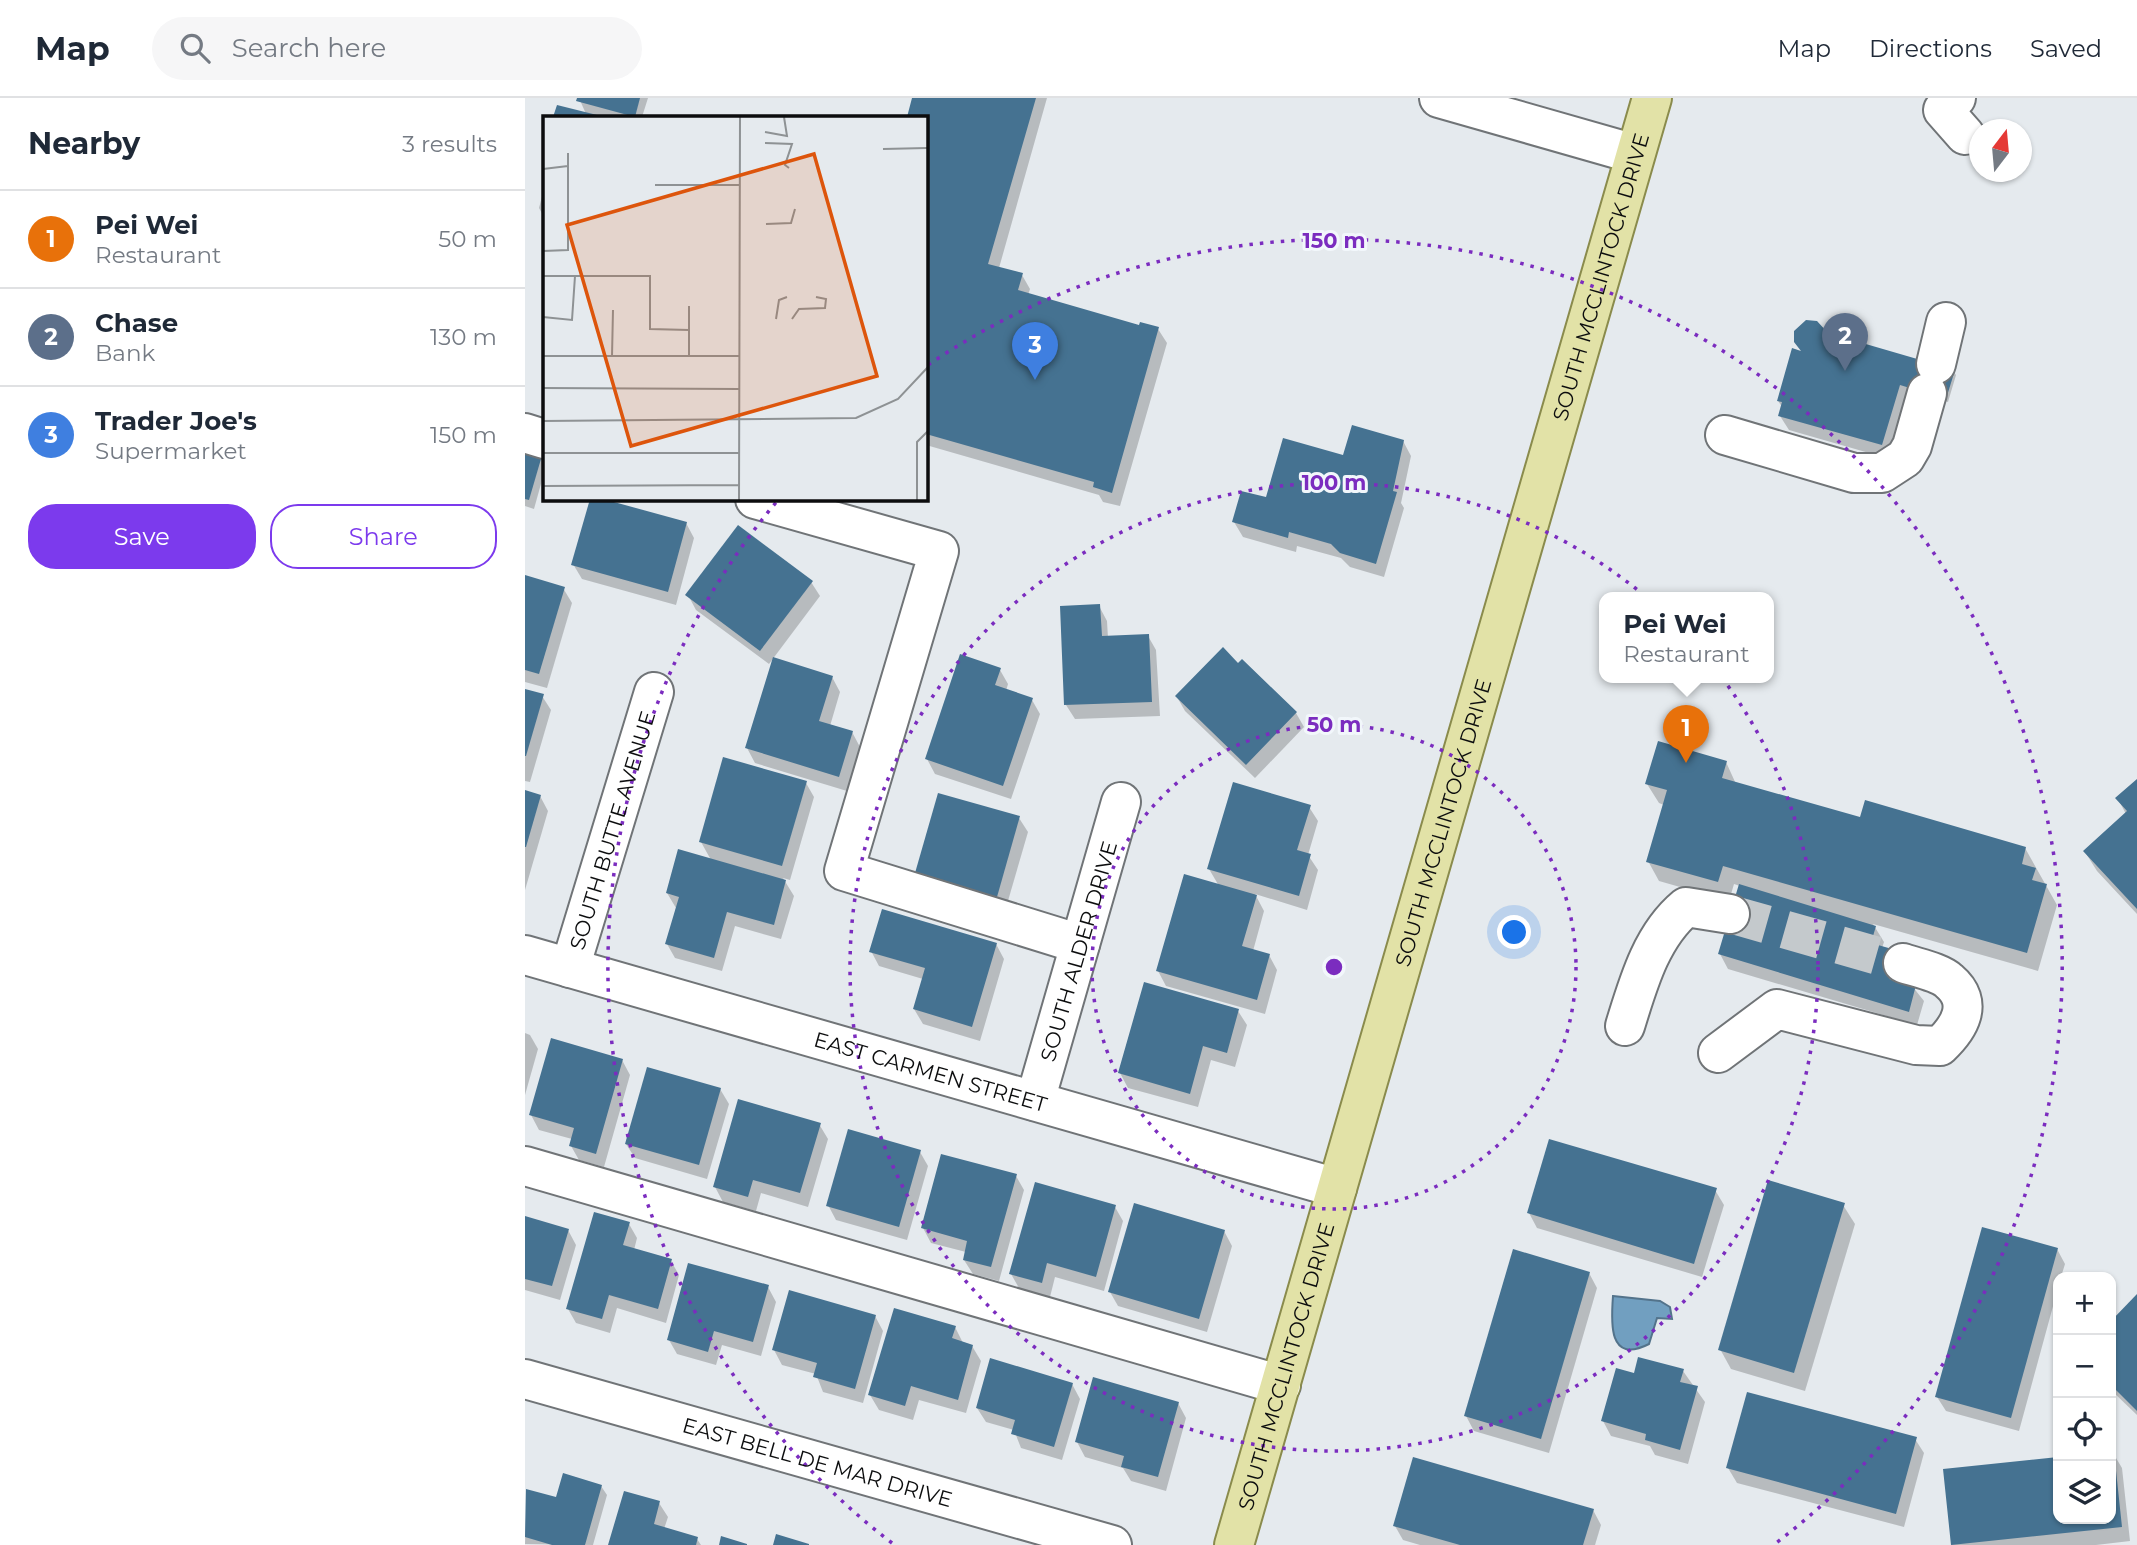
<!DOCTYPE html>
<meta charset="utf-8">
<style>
body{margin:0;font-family:Montserrat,sans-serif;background:#f6f6f7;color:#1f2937}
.controls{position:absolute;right:21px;bottom:21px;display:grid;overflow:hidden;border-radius:14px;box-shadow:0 2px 5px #0004}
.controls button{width:63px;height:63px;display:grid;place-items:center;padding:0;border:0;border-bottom:2px solid #e0e1e3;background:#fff;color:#1f2937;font:35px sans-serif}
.compass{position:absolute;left:1444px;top:21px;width:63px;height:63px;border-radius:50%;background:#fff;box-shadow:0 2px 5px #0004;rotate:16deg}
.you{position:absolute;left:990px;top:835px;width:24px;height:24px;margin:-18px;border:5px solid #fff;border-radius:50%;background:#1a73e8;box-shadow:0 0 0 10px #1a73e833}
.badge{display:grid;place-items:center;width:46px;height:46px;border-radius:50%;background:#7c3aed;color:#fff;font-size:23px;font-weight:700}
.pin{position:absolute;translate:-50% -58px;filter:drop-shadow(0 2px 4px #0008)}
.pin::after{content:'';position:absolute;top:37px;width:24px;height:21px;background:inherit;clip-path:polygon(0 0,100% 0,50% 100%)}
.popup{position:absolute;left:1074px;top:494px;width:175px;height:91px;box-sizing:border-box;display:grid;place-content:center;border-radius:14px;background:#fff;filter:drop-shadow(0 2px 5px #0005);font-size:23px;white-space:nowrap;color:#747a83}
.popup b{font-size:26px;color:#1f2937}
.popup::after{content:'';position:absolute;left:50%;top:100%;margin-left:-14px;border:14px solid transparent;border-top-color:#fff}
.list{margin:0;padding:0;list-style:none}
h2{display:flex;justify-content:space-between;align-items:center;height:91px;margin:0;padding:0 28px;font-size:30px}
h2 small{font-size:23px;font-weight:400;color:#747a83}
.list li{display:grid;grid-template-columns:46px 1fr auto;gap:21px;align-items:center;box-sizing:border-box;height:98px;padding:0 28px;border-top:2px solid #e0e1e3}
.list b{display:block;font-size:26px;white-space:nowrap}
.list p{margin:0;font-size:23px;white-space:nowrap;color:#747a83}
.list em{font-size:23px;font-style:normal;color:#747a83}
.actions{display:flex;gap:14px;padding:21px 28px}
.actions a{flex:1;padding:16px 0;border:2px solid #7c3aed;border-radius:28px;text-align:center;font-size:24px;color:#7c3aed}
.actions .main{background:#7c3aed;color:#fff}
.icon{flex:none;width:38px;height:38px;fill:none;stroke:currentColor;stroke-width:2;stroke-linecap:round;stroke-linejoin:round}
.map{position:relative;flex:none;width:1612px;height:1447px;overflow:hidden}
header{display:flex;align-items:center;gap:42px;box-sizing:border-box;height:98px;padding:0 35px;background:#fff;border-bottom:2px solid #e0e1e3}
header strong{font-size:33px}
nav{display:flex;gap:38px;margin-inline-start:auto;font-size:24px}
.search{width:490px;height:63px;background:#f6f6f7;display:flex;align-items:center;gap:18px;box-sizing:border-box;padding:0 24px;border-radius:38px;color:#747a83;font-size:26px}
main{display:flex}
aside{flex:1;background:#fff}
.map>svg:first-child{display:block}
.water{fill:#719fc0;stroke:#53738b;stroke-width:2}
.shadow{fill:#0003}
.building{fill:#457291}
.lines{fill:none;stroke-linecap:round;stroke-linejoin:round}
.minor-tunnel{stroke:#c4c9cc;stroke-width:38;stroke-dasharray:38 19;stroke-linecap:butt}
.minor-casing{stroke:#707477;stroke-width:42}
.major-casing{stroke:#8a8b4c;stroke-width:42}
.minor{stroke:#fff;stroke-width:38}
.major{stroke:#e2e2a7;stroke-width:38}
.ring{fill:none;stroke:#7b2cbf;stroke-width:3.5;stroke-dasharray:3.5 7}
.labels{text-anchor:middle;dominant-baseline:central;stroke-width:6;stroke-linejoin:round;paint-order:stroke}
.street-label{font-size:21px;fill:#0c0d0e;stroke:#f2f7fb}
.inset-road{fill:none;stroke:#8e9294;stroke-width:2}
.view{fill:#dd550c;fill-opacity:0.15;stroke:#dd550c;stroke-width:3.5}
.inset-edge{fill:none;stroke:#0c0d0e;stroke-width:3.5}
.centre{fill:#7b2cbf;stroke:#f2f7fb;stroke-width:3.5}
.ring-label{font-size:21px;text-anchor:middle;font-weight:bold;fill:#7b2cbf;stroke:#f2f7fb;stroke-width:6;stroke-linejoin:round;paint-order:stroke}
</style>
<header>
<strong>Map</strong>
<div class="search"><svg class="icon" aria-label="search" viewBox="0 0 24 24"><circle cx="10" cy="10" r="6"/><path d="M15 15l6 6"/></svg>Search here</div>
<nav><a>Map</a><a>Directions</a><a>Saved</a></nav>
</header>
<main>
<aside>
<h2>Nearby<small>3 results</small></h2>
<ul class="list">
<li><span class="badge" style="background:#e8710a">1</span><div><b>Pei Wei</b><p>Restaurant</p></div><em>50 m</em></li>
<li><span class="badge" style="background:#5c6f8a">2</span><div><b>Chase</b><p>Bank</p></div><em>130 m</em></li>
<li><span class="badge" style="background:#3f7fe0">3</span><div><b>Trader Joe's</b><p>Supermarket</p></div><em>150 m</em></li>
</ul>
<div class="actions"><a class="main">Save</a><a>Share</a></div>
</aside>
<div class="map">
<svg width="1612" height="1447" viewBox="0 0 1612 1447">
<rect width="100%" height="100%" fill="#e5eaee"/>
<path class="water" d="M1088 1198 1135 1203 1145 1209 1147 1221 1132 1220 1124 1246C1083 1267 1086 1224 1088 1198Z"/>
<g class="shadow">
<polygon points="54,0 123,0 117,19 30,19 33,9 61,16"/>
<polygon points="389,0 522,0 474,170 497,177 505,191 503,197 615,229 633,231 642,245 595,408 578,404 574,397 401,347 401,19 384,19"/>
<polygon points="19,91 19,119 14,110"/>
<polygon points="1302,236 1428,273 1431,277 1423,304 1385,293 1365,361 1264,332 1255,318 1258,310 1253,303 1279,256"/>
<polygon points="878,343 886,358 876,405 879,410 859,479 825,469 816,460 772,448 771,454 718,439 709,424 742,402 819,359"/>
<polygon points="0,351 16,356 19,361 19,375 9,411 0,408"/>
<polygon points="67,401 161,425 169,440 151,507 57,481 48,466"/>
<polygon points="0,479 38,490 47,505 22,590 0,584"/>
<polygon points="286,484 295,498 244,566 171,512 163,497"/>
<polygon points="574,508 582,523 583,540 623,538 631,552 635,618 550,621 541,607"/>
<polygon points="713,567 771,615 779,629 730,680 660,613 652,599"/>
<polygon points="475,572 483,586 481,593 507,602 515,616 486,701 410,676 402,661"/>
<polygon points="307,579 315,594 305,628 327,634 335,649 322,693 230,665 222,650"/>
<polygon points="0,593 17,598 26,612 5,684 0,683"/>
<polygon points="1201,664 1211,686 1336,721 1500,750 1532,807 1513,873 1348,826 1359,844 1357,850 1399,903 1392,927 1203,871 1195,856 1215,788 1209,786 1204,803 1134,783 1123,763 1139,707 1134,705 1122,686"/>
<polygon points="1612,683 1612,816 1572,773 1560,754 1601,716 1593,701"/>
<polygon points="281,685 289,699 265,782 258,780 269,798 256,841 210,828 197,873 150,860 142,846 151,810 142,795 186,762 176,744"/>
<polygon points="0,694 15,698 23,713 0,792"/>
<polygon points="784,709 793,723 783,757 793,772 782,812 730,796 739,813 728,853 744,857 752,872 740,916 641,888 633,873 694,788 684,771"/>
<polygon points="494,720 503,734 478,820 398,797"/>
<polygon points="471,846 479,861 455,943 398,926 389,911 398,881 354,868 346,853"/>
<polygon points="713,913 722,927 710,969 686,962 673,1009 603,990 595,975"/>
<polygon points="0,935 5,937 13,951 0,997"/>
<polygon points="97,962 105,977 79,1069 54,1062 46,1048 47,1041 14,1032 6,1017"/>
<polygon points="195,991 204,1006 182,1081 110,1060 101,1046"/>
<polygon points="294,1026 303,1041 283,1109 236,1095 231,1113 198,1104 190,1089"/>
<polygon points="395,1054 403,1068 382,1142 311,1122 303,1107"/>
<polygon points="491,1078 499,1092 474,1183 448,1176 439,1162 441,1154 406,1145 398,1130"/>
<polygon points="1190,1092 1199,1107 1177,1179 1012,1130 1004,1115"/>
<polygon points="1318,1107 1330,1126 1280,1293 1206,1271 1195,1251"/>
<polygon points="590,1109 598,1123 579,1193 530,1179 525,1199 494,1190 486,1176"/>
<polygon points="0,1120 43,1132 51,1147 35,1202 0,1192"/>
<polygon points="104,1126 112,1140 109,1152 146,1163 154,1177 141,1225 92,1210 85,1235 51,1225 43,1211"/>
<polygon points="699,1133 707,1148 682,1234 593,1208 585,1194"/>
<polygon points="1532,1151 1540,1166 1536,1179 1533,1179 1533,1190 1494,1333 1421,1313 1412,1299"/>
<polygon points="1064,1175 1072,1190 1024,1355 949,1333 941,1318"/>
<polygon points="243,1189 251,1204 236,1258 197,1247 191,1267 152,1256 144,1242"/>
<polygon points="1612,1199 1612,1317 1586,1292 1586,1226"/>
<polygon points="350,1218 358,1233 338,1305 298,1294 291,1276 257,1267 249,1252"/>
<polygon points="430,1229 438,1245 447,1248 456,1263 441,1315 394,1302 388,1322 354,1312 345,1297"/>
<polygon points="1158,1273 1180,1304 1163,1366 1130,1357 1125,1348 1086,1338 1078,1323 1110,1277"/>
<polygon points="547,1286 555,1301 537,1362 496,1350 489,1332 461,1324 452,1310"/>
<polygon points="653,1305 661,1320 641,1393 606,1383 598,1370 560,1359 552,1344"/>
<polygon points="1390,1341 1399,1355 1379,1429 1212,1385 1203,1370"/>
<polygon points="1588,1355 1597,1370 1605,1443 1571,1447 1427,1447 1420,1373 1533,1361 1533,1421 1586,1421"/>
<polygon points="76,1388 82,1397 68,1447 0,1446 2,1393 32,1402"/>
<polygon points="134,1405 143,1419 139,1431 172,1441 176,1447 85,1447"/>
<polygon points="1068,1412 1076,1427 1070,1447 895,1447 878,1442 870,1428"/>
</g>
<g class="building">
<polygon points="52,0 115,0 110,19 51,3"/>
<polygon points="387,0 511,0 463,166 498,175 493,192 614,227 615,224 634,229 587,395 568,389 569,384 401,336 401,19 382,19"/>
<polygon points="32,7 76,18 76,19 28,19"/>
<polygon points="1281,222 1292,223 1303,235 1430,272 1421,301 1375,287 1357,347 1253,318 1257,304 1252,303 1267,250 1276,253 1269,244 1269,233"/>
<polygon points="827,327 879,342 868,393 872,394 851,466 815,455 806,446 764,434 763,440 707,424 716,393 741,399 758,340 818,357"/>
<polygon points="0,349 18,354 4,402 0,401"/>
<polygon points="65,401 78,401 162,424 143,494 46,467"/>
<polygon points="213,427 288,483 235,553 160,497"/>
<polygon points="0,477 40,489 14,576 0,572"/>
<polygon points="575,506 577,538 624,536 627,604 539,607 535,508"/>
<polygon points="698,549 713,565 717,561 772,614 721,667 650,598"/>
<polygon points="435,556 476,570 470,587 508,600 478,688 400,661"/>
<polygon points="248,559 308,578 294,623 328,633 314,679 220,650"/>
<polygon points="0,591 19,596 1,658 0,658"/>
<polygon points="1133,643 1202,663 1197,680 1335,719 1340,702 1501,749 1497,766 1511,770 1507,782 1522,786 1502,855 1198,768 1193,784 1121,764 1142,692 1120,686"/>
<polygon points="198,659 282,683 257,768 174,744"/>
<polygon points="1612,681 1612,811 1558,753 1602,713 1590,700"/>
<polygon points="708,684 786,707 772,752 786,756 774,798 682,771"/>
<polygon points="0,692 16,697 1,749 0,749"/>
<polygon points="413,695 495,718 470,806 388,782"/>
<polygon points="153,751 261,782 249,827 202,814 189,860 140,846 154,799 141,795"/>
<polygon points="659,776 732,797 717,848 745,856 732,902 631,873"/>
<polygon points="1214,786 1351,828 1346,845 1381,855 1391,887 1384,914 1193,856"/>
<polygon points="357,811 472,845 447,929 388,911 400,870 344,854"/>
<polygon points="619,884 714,911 702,955 678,948 665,996 593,975"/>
<polygon points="26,940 98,961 71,1056 44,1048 49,1030 4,1017"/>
<polygon points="122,969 196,990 174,1067 100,1046"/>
<polygon points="213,1001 296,1025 275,1095 228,1082 223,1099 188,1089"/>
<polygon points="323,1031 396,1052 374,1129 301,1108"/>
<polygon points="1024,1041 1192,1090 1169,1166 1002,1115"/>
<polygon points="416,1056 492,1076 466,1169 438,1162 442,1143 396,1130"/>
<polygon points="1243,1082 1320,1105 1269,1275 1193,1252"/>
<polygon points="510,1084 591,1107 571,1179 522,1165 517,1185 484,1176"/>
<polygon points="609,1105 700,1132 674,1221 583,1194"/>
<polygon points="69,1114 105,1124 98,1147 147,1161 133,1211 84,1197 77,1221 41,1211"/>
<polygon points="0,1118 44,1131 27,1188 0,1181"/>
<polygon points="1457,1129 1533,1150 1486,1320 1410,1299"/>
<polygon points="988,1151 1065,1174 1016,1341 939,1318"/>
<polygon points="163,1165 244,1187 228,1244 189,1233 183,1254 142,1242"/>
<polygon points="264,1192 351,1217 330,1291 288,1279 292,1265 247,1252"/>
<polygon points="1612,1196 1612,1313 1586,1287 1586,1223"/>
<polygon points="369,1210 431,1228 427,1240 448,1247 433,1302 386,1288 380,1308 343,1297"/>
<polygon points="1113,1259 1159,1271 1155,1284 1173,1288 1155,1352 1120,1342 1121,1336 1076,1323 1091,1270 1109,1275"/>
<polygon points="465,1260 548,1285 529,1349 486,1336 490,1322 451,1310"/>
<polygon points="568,1279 654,1304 633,1379 596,1369 599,1358 550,1344"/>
<polygon points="1222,1294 1392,1339 1371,1416 1201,1370"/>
<polygon points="1586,1354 1589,1354 1597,1429 1426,1447 1418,1371 1533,1359 1533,1421 1586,1421"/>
<polygon points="888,1359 1069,1411 1058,1447 935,1447 868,1428"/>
<polygon points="38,1375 77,1387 60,1447 27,1447 0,1439 1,1391 31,1399"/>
<polygon points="99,1393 135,1403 129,1426 173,1439 171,1447 83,1447"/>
<polygon points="251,1436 284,1446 284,1447 248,1447"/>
<polygon points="196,1438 222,1446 222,1447 194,1447"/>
</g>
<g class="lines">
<polyline class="minor-tunnel" points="1205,816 1378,865"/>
<g class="minor-casing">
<g id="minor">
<polyline points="914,0 1110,56"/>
<polyline points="1431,0 1418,12 1440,37"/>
<polyline points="1411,266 1421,224"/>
<polyline points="0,335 19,341"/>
<polyline points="1200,337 1329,375 1357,375 1380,360 1387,348 1402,295"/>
<polyline points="230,401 414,453 319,773 555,846"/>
<path id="s1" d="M0 857 812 1090"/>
<path id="s2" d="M45 870 129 594"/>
<path d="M1100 928C1113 886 1126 838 1161 809L1205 816"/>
<path d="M1193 955 1252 911 1391 947 1415 948C1434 930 1450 905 1424 883 1414 874 1392 870 1378 865"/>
<path id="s3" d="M510 1003 596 704"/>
<polyline points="0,1068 756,1287"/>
<path id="s4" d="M0 1281 587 1447"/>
</g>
</g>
<g class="major-casing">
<g id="major">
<path id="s5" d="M709 1447 1127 0"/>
</g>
</g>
<use href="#minor" class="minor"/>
<use href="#major" class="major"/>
</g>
<g class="ring">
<circle cx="809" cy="869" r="242"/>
<circle cx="809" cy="869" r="484"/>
<path d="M367 1445A726 726 0 0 1 253 402M403 267A726 726 0 0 1 1251 1445"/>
</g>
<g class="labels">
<g class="street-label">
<text stroke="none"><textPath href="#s5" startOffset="1320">SOUTH MCCLINTOCK DRIVE</textPath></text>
<text stroke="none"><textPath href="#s5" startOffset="752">SOUTH MCCLINTOCK DRIVE</textPath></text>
<text stroke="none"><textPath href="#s2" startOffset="144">SOUTH BUTTE AVENUE</textPath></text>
<text stroke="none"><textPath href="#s3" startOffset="156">SOUTH ALDER DRIVE</textPath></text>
<text stroke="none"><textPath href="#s1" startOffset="422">EAST CARMEN STREET</textPath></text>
<text stroke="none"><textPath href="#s5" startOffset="186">SOUTH MCCLINTOCK DRIVE</textPath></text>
<text stroke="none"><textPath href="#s4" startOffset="304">EAST BELL DE MAR DRIVE</textPath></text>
</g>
</g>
<g transform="translate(18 18)">
<rect width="385" height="385" fill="#e5eaee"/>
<path class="inset-road" d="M222 16 244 20 241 1M222 27 249 28 242 49 246 52M340 33 384 32M0 53 25 50M112 69H197M223 108 248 107 252 93M0 135 25 134V37M0 160H107V213L146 214M146 190V240M0 201 29 204 32 160M233 203 236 184 244 181M249 203 256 193 282 192 283 183 273 181M0 240H196M69 240 70 194M0 272 196 273M0 305 313 302 355 283 385 251M0 337H196M0 370 196 369M196 384 197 1M374 384V326L385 315"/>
<path class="view" d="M271 38 334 260 88 330 24 109Z"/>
<rect width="385" height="385" class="inset-edge"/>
</g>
<circle cx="809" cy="869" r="10" class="centre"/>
<g class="ring-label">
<text x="809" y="150">150 m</text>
<text x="809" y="392">100 m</text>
<text x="809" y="634">50 m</text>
</g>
</svg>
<div class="controls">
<button>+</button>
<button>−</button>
<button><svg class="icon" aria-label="locate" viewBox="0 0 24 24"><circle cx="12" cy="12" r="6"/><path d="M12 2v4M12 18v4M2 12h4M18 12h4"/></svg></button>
<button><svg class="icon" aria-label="layers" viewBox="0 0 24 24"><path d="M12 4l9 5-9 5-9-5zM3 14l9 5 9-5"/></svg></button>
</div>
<svg class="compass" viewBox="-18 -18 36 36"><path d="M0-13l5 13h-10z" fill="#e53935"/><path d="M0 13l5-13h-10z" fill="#747a83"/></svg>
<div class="you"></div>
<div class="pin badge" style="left:1161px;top:665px;background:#e8710a">1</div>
<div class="popup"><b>Pei Wei</b>Restaurant</div>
<div class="pin badge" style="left:1320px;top:273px;background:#5c6f8a">2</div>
<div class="pin badge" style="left:510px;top:282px;background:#3f7fe0">3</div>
</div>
</main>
